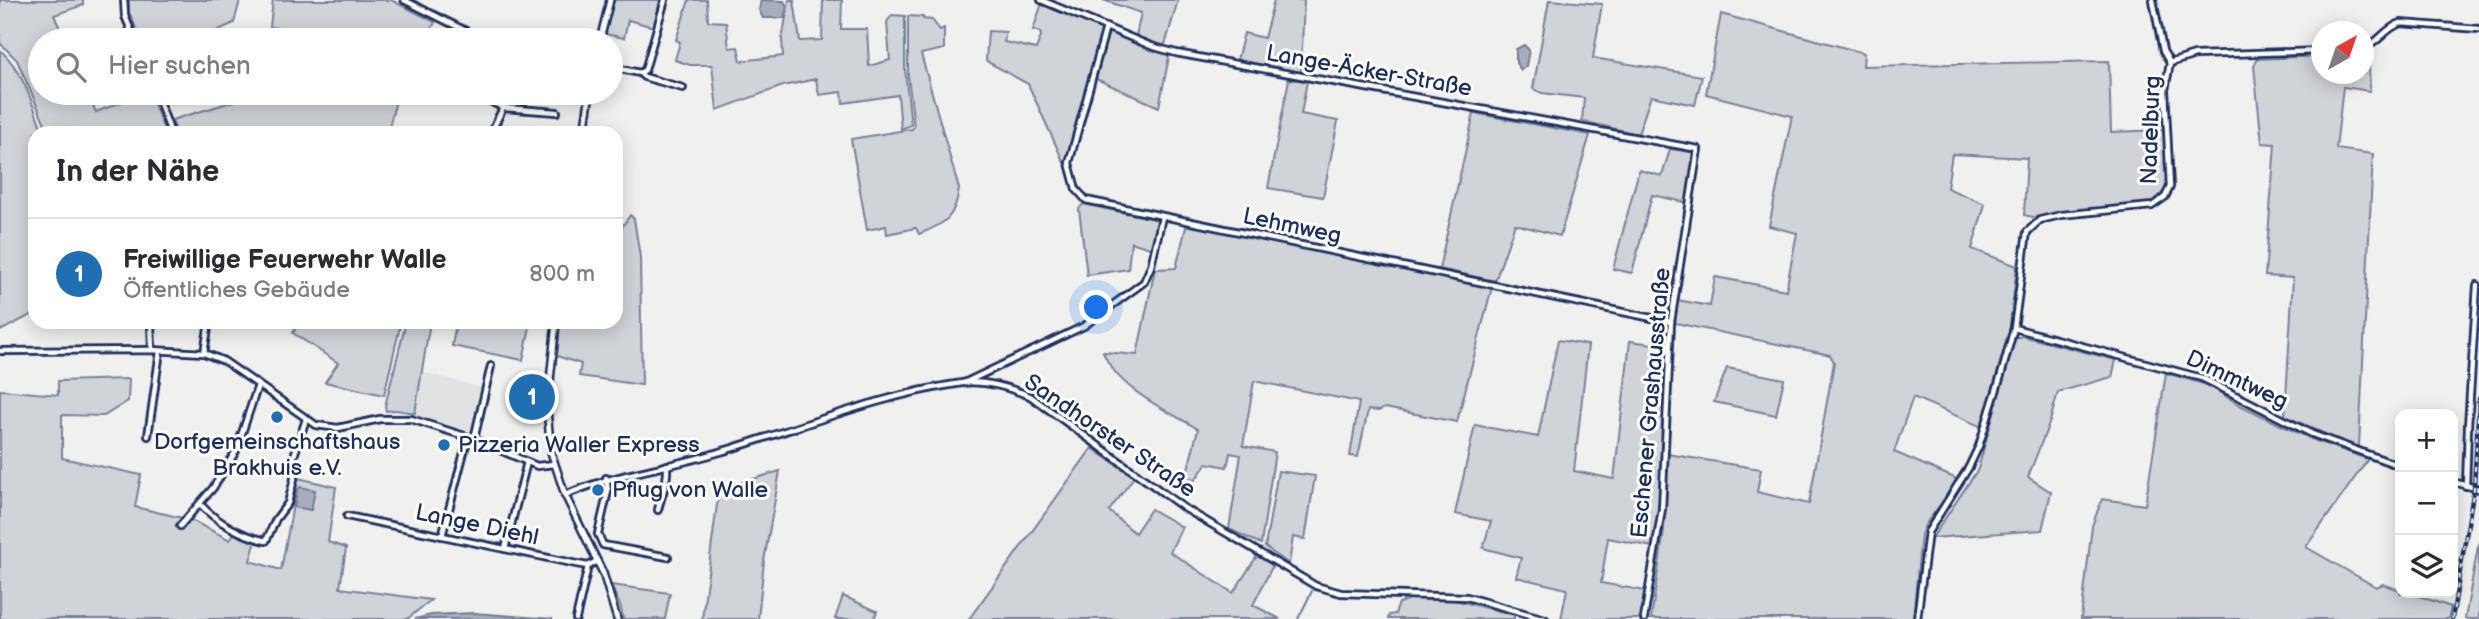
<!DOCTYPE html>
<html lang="de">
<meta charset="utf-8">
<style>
body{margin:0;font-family:"Balsamiq Sans",sans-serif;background:#f7f7f7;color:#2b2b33}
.controls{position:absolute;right:21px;bottom:21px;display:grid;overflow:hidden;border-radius:14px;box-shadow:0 4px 18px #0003}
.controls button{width:63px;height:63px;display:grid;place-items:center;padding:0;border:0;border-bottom:2px solid #e1e1e2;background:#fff;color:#2b2b33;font:35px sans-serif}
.compass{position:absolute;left:2311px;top:21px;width:63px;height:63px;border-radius:50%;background:#fff;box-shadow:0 4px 18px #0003;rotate:40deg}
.you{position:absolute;left:1097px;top:308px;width:24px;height:24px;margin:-18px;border:5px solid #fff;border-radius:50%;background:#1a73e8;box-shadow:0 0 0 10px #1a73e833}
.badge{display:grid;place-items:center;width:46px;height:46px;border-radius:50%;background:#1f6fb2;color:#fff;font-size:23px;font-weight:700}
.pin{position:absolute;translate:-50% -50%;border:4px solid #fff;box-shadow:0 2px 7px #0006}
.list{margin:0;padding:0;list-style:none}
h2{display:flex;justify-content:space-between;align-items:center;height:91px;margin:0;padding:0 28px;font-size:30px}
h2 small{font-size:23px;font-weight:400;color:#7c7c81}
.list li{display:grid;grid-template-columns:46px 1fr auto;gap:21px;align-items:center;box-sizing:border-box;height:112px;padding:0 28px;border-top:2px solid #e1e1e2}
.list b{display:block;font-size:26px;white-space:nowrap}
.list p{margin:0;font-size:23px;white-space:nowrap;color:#7c7c81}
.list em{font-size:23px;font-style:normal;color:#7c7c81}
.icon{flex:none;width:38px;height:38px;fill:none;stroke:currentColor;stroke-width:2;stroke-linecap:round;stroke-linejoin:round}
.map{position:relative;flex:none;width:2479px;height:619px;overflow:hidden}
.search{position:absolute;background:#fff;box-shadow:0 4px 18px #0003;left:28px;top:28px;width:595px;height:77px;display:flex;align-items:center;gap:18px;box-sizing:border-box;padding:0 24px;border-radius:38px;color:#7c7c81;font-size:26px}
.panel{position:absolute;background:#fff;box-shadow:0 4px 18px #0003;left:28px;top:126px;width:595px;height:203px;border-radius:21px}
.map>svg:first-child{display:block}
.built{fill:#e0e2e3}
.green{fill:#d0d3d8;stroke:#76819b;stroke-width:2}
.water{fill:#a7adbd;stroke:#6f7b97;stroke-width:2}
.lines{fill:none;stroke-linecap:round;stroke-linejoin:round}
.stream{stroke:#6f7b97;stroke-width:2}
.minor-casing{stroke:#1b2f5e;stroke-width:10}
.tertiary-casing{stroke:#1b2f5e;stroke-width:10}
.minor{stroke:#fdfcf7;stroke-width:4.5}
.tertiary{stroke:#fdfcf7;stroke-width:5}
.rail-casing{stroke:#1b2f5e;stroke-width:4.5}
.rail{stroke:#fdfcf7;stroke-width:2;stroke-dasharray:5;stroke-linecap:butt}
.poi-dot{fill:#1f6fb2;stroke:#fdfcf7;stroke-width:2.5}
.labels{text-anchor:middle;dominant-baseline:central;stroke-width:6;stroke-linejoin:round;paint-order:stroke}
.street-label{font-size:23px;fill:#1b2f5e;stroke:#fdfcf7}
.poi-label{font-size:23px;fill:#1b2f5e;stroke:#fdfcf7;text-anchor:start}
</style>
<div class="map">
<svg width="2479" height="619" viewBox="0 0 2479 619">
<rect width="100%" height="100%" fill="#f0f0ee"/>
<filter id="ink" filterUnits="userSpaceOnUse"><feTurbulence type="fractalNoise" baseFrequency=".0143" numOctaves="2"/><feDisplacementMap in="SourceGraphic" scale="14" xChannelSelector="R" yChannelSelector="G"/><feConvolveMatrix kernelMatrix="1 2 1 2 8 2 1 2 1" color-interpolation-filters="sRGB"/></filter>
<g filter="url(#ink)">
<polygon class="built" points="422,372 491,390 481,435 414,415"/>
<g class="green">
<polygon points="0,0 83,0 83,5 54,15 65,40 40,40 40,93 87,93 96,112 145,93 150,93 165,133 49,133 17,60 0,43"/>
<polygon points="129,0 240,0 234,23 197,40 141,40 129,12"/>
<polygon points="273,0 391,0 435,22 427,40 356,40 270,27"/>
<polygon points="614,0 660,0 654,27 628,20 624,38 605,34"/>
<polygon points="689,0 707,0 708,21 726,22 729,48 738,47 741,61 783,56 782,40 789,0 794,0 800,41 822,40 823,0 842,0 841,29 867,29 869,66 890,60 887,22 892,15 905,16 905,70 911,125 901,129 898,95 843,103 842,92 819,95 816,79 783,86 717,110 712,65 690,65 675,60 680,42 676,40"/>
<polygon points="1103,0 1178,0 1166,42 1163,46 1136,36 1141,13"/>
<polygon points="1274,0 1304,0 1301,72 1237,60 1244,33 1264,38"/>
<polygon points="1549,0 1602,4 1593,58 1702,76 1695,105 1651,96 1638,134 1582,121 1584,98 1542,93 1533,89"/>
<polygon points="1042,3 1102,27 1103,31 1068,165 1064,163 1028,84 986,61 988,31 1006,32 1004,42 1036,49 1041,36 1040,32 1033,30"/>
<polygon points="1721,14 1864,53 1863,66 2109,61 2111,132 2166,130 2168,183 2165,190 2153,203 2033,217 2024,215 2027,158 1952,154 1947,188 1985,204 1972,249 2017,266 2010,327 1982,427 1913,397 1894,452 1959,480 1925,525 1921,535 1913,619 1651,619 1664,531 1667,454 1761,469 1757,492 1809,504 1834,362 1830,355 1675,323 1677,300 1710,306 1715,277 1786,290 1797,233 1769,226 1792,116 1706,94"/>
<path d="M908 16 923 17V19L932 20 940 30 944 28V49L921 54 959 189C955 218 945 224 919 234L916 228 887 234 886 226 867 230 851 139 912 129 914 127 908 75Z"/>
<polygon points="1112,31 1166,53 1169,57 1159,107 1096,79 1107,35 1108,32"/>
<path d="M0 50C23 70 33 105 43 133H35V313L0 331Z"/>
<polygon points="2321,56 2322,74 2364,74 2364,60 2369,64 2370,91 2343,87 2336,149 2373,154 2359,446 2355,447 2285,416 2293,278 2265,276 2275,144 2262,143 2254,67 2257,59"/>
<polygon points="1289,79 1307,81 1301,114 1338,121 1323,197 1268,188"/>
<polygon points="239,93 398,93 388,131 378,128 367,133 177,133 172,120 238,100"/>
<polygon points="1474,113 1590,135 1560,236 1515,224 1495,281 1439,269"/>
<polygon points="1670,149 1692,152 1696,157 1689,203 1652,195 1632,273 1613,269 1639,170 1662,176"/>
<polygon points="1083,204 1159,220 1153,249 1131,242 1128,269 1087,275 1079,209"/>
<polygon points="630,215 634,219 640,257 642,385 579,376 581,364 557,356 560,325 574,327 575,322 616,322 616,236"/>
<path d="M1193 226 1492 287 1457 422 1385 408 1378 411 1368 410 1358 457 1350 456 1359 402 1254 381 1243 446 1275 452 1261 544 1229 529 1241 455 1230 453 1227 467 1207 463 1195 480 1186 477 1198 429C1165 409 1118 390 1103 352L1137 355 1155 269 1176 268 1186 227Z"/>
<polygon points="299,322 401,322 384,395 325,382 338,363 293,333"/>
<polygon points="406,322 430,322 415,413 396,410 386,411 385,406"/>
<polygon points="456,322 531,322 523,360 452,346"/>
<polygon points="2022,336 2116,360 2112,377 2058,392 2050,421 2028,477 2051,492 2042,530 1932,538 1978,469 2015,338"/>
<polygon points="1558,340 1588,345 1574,471 1614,479 1630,341 1667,346 1659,510 1653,547 1608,538 1601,583 1646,591 1642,619 1561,619 1567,589 1516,577 1521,558 1483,548 1491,521 1455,514 1475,425 1538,437"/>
<polygon points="1727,368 1784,379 1776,415 1714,402"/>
<polygon points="2166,373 2207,385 2242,406 2283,426 2316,441 2368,459 2306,547 2376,587 2383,584 2400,590 2400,593 2410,593 2451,607 2448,619 2081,619 2092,526 2102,499 2145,505"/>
<polygon points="129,379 128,401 104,416 62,415 62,458 141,475 135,507 191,520 230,540 234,533 256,541 250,561 281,570 298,478 336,487 328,542 346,548 340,588 431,600 407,619 0,619 0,390 58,395 58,381"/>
<polygon points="1092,448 1134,477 1109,511 1135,533 1151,509 1182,527 1170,552 1233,593 1257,556 1273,565 1253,605 1280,619 969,619"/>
<polygon points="780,471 764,561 758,619 702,619 719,489"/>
<polygon points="1278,471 1315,476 1305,539 1293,537 1289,564 1265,547"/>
<polygon points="2479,541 2479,619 2465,619"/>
<polygon points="611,585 670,593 665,619 623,619 621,608"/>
<polygon points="843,596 877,611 874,619 835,619"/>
<polygon points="1409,599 1451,599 1514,615 1514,619 1388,619 1389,615 1395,614 1399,603"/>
</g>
<g class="water">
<polygon points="761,0 784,1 787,7 784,18 763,18 759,10"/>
<polygon points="1524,45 1529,50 1526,66 1521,70 1516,63 1516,49"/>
<polygon points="300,487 315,490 311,510 294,507 297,490"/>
<polygon points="473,613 553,619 415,619 431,615"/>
</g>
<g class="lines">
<polyline class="stream" points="1298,619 1312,591"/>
<g class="minor-casing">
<g id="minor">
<polyline points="124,0 125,16 135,40"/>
<polyline points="404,0 484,40"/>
<polyline points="1041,0 1151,46 1176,53 1698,149 1671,322 1662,509 1644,619"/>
<polyline points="1106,27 1069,163 1076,189 1086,200 1671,322"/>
<path d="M2364 48C2379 43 2385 28 2401 23L2479 29"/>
<polyline points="2170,63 2195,55 2322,51"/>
<polyline points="611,67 640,73 645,70 665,0"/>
<polyline points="640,73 644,77 683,88"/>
<polyline points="156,93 171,133"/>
<polyline points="474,93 504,108 557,112"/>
<polyline points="491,133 510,93"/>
<polyline points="151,322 152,350"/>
<polyline points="2014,328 2202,378 2312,434 2400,466"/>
<polyline points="0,351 152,350 204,353 224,361 316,425 338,428 380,419 411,419 474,439 537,466 554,464"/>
<polyline points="204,353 209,322"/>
<polyline points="966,382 1084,326 1144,282 1151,266 1162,217"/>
<polyline points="148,436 160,351"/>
<polyline points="474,439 491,366"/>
<polyline points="606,478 608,491 598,534 603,545 668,557"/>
<polyline points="2453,482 2479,489"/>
<polyline points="2466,486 2468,426 2477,285"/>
<path d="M565 495C616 473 668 468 720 452 800 428 879 395 962 383 984 380 1010 388 1030 396L1184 508 1316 586 1341 593 1467 597 1545 619"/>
<path d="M200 504C216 522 243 536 266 541L276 519 288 503 294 479 293 459 306 419"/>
<path d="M658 510C662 492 668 484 667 465"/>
<polyline points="347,516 577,564 588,566 597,561"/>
<polyline points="180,526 213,488 236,451 258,385"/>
<polyline points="442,536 468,437"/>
<polyline points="505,549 527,462"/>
<polyline points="576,619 588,566"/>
<polyline points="1917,619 1928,532 1969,467 1979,446 2002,372 2014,328 2027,232 2040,220 2061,215 2152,206 2165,197 2170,187 2165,90 2170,63 2163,51 2153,0"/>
</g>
</g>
<g class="tertiary-casing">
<g id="tertiary">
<polyline points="600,40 610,0"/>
<polyline points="584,133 590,93"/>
<polyline points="556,322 547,410 551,452 565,495 603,573 617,619"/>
</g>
</g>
<use href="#minor" class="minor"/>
<use href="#tertiary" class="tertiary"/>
<g class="rail-casing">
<polyline id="rail" points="2452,619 2474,488 2479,399"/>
</g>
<use href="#rail" class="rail"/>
</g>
</g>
<g class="poi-dot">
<circle cx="277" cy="417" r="7"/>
<circle cx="444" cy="445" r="7"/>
<circle cx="598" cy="490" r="7"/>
</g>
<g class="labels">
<g class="street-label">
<text transform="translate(1369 71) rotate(10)">Lange-Äcker-Straße</text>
<text transform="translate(2151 130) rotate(-88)">Nadelburg</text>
<text transform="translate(1292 226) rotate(12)">Lehmweg</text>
<text transform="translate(2237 380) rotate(25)">Dimmtweg</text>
<text transform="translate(1651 403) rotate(-85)">Eschener Grashausstraße</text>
<text transform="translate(1110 436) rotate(34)">Sandhorster Straße</text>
<text transform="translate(477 525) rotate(12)">Lange Diehl</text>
</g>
<g class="poi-label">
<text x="277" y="442" text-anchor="middle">Dorfgemeinschaftshaus<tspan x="277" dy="26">Brakhuis e.V.</tspan></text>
<text x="458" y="445">Pizzeria Waller Express</text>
<text x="612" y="490">Pflug von Walle</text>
</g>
</g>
</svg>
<div class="controls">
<button>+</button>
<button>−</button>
<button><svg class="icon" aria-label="layers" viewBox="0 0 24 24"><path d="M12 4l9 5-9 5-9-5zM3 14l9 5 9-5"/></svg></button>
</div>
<svg class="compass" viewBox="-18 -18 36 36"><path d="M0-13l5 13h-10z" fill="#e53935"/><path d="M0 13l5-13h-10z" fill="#7c7c81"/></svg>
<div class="you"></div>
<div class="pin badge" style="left:532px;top:397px">1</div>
<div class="search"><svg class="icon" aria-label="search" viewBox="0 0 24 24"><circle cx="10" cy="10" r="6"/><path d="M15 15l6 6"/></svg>Hier suchen</div>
<section class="panel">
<h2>In der Nähe<small></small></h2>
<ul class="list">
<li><span class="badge">1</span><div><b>Freiwillige Feuerwehr Walle</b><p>Öffentliches Gebäude</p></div><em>800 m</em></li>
</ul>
</section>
</div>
